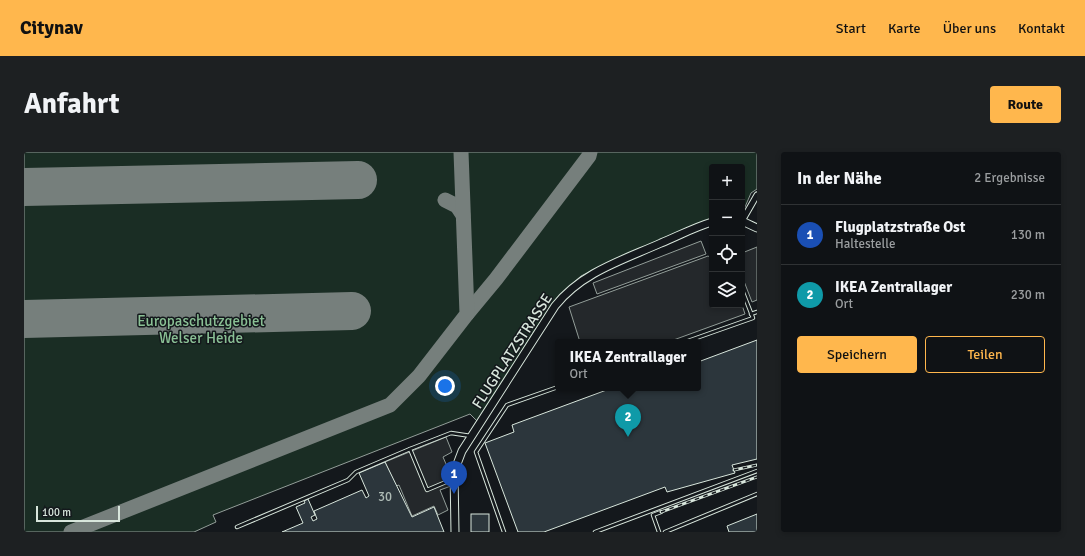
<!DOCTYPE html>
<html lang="de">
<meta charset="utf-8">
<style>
body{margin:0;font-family:Signika,sans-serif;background:#1d2022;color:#f1f3f6}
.controls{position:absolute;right:12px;top:12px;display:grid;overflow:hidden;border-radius:4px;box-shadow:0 2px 6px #0003}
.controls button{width:36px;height:36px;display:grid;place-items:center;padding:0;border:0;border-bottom:1px solid #2f3234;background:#0f1215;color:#f1f3f6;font:20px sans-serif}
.scale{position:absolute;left:12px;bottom:10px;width:84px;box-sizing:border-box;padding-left:4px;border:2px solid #d8e6dc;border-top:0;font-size:11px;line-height:14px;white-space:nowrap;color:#d8e6dc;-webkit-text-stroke:3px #14181c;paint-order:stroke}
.you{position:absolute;left:421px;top:234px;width:14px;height:14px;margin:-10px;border:3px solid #fff;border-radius:50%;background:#1a73e8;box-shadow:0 0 0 6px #1a73e833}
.badge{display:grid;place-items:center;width:26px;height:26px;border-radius:50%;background:#ffb74d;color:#fff;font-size:13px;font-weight:700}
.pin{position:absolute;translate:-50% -33px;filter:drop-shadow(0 1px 2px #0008)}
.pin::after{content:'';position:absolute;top:21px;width:14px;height:12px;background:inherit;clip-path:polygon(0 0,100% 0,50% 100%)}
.popup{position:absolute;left:531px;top:187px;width:146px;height:52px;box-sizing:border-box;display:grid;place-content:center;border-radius:4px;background:#0f1215;filter:drop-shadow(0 1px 3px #0005);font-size:13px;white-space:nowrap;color:#9b9ea0}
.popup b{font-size:15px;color:#f1f3f6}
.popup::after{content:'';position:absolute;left:50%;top:100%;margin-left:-8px;border:8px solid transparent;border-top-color:#0f1215}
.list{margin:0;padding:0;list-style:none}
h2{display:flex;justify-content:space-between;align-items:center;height:52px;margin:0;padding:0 16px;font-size:17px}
h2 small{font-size:13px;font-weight:400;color:#9b9ea0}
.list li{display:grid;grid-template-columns:26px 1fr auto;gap:12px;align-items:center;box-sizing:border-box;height:60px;padding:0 16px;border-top:1px solid #2f3234}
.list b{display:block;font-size:15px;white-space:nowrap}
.list p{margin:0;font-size:13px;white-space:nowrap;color:#9b9ea0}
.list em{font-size:13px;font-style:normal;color:#9b9ea0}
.actions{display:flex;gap:8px;padding:12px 16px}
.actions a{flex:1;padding:9px 0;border:1px solid #ffb74d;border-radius:4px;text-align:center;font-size:14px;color:#ffb74d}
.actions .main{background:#ffb74d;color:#111}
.icon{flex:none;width:22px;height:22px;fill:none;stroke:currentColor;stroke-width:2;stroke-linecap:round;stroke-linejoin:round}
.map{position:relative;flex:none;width:733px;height:380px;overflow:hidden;border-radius:4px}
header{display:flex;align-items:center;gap:24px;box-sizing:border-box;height:56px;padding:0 20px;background:#ffb74d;color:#111}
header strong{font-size:19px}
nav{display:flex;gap:22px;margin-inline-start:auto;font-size:14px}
.intro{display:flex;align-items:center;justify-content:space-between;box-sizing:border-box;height:96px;padding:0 24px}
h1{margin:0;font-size:28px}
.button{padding:10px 18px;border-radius:4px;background:#ffb74d;color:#111;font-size:14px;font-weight:700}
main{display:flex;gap:24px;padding:0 24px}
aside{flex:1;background:#0f1215;border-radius:4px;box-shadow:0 2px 6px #0003}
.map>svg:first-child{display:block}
.green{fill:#1a2d24;stroke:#939e99}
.parking{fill:#24282b;stroke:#939e99}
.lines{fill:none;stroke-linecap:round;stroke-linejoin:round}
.taxiway{stroke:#767f7c;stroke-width:15}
.runway{stroke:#767f7c;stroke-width:38}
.building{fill:#2c363c;stroke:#d8e6dc}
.lane-casing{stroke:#d8e6dc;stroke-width:4.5}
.street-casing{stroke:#d8e6dc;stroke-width:7}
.secondary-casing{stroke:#d8e6dc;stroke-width:9}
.lane{stroke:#14181c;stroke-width:2.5}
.street{stroke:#14181c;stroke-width:5}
.secondary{stroke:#14181c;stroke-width:7}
.rail-casing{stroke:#d8e6dc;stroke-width:3}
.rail{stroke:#14181c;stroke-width:1.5;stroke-dasharray:4.5;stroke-linecap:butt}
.labels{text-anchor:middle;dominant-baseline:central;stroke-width:3;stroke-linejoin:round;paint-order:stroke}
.number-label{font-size:13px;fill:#adbab4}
.park-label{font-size:15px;fill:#8ac095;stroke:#14181c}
.street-label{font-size:15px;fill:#d8e6dc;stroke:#14181c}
</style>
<header>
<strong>Citynav</strong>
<nav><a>Start</a><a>Karte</a><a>Über uns</a><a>Kontakt</a></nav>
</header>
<div class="intro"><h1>Anfahrt</h1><a class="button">Route</a></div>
<main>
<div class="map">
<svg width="733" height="380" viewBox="0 0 733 380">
<rect width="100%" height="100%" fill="#14181c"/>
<polygon class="green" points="0,0 733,0 733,37 727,41 718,62 718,15 688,15 688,67 589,108 557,124 536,143 510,179 454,270 446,262 189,363 192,370 170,380 0,380"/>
<g class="parking">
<polygon points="677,89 682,102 573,142 569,131"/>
<polygon points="733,95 733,148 728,150 718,124 718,101"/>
<polygon points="684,104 688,106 688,153 718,153 721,162 644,190 556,190 545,155"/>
<polygon points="422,285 428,300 419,305 425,319 427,334 416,338 424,358 414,363 410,354 388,364 375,333 372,334 361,310"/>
</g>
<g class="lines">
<g class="taxiway">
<polyline points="421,48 433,54 439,63"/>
<polyline points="443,162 472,127 565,4 566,0"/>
<polyline points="47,380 366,253 395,224 443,162 437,0"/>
</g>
<g class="runway">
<polyline points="0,35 334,28"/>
<polyline points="0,167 328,159"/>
</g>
</g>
<g class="building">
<polygon points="733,188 733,307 708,313 711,321 643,340 641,335 520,380 494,380 461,291 490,280 488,273 588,236 674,236 674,210"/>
<polygon points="361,310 388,365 410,355 420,380 258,380 279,371 272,355 281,351 280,349 284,347 291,363 287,365 289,369 293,367 290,359 338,338 342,346 345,344 335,321"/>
<rect x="447" y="362" width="18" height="18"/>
<polygon points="733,362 733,380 705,380 703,374"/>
</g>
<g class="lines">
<g class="lane-casing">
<g id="lane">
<polyline points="727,162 733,160"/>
<polyline points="661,190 729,166 718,138"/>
<polyline points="429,330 422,330 403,338 386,297 427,281 447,284"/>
<polyline points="213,375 324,328 332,320 386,297"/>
<polyline points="480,380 452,300 483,253 534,235"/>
<polyline points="571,380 733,319"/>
<polyline points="635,380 629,363 637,360"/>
<polyline points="641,380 733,342"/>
</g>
</g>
<g class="street-casing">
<polyline id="street" points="718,69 733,43"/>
</g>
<g class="secondary-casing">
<g id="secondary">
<polyline points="718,69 733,76"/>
<path d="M431 380 430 320 438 299 531 154C558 120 599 108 637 91 654 84 671 75 688 70"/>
</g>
</g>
<use href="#lane" class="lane"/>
<use href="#street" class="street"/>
<use href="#secondary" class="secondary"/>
<g class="rail-casing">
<g id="rail">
<polyline points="710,318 733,313"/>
<polyline points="637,360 733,325"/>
</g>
</g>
<use href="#rail" class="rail"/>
</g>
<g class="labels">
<g class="number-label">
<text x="361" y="345">30</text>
</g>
<g class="park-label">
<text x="177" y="169">Europaschutzgebiet<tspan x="177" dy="17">Welser Heide</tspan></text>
</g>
<g class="street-label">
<text transform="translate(488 199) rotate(-57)">FLUGPLATZSTRASSE</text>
</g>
</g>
</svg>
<div class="controls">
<button>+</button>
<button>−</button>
<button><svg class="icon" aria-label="locate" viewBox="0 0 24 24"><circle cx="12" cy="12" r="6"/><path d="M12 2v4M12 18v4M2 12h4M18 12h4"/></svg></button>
<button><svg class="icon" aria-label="layers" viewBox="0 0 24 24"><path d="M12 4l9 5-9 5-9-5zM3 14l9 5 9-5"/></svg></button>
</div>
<div class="scale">100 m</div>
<div class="you"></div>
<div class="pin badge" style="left:430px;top:342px;background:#1a4fb4">1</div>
<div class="pin badge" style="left:604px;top:285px;background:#0f9aa8">2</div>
<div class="popup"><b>IKEA Zentrallager</b>Ort</div>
</div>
<aside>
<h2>In der Nähe<small>2 Ergebnisse</small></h2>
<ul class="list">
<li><span class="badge" style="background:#1a4fb4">1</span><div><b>Flugplatzstraße Ost</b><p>Haltestelle</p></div><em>130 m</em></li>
<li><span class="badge" style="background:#0f9aa8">2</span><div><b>IKEA Zentrallager</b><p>Ort</p></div><em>230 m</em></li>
</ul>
<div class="actions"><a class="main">Speichern</a><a>Teilen</a></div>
</aside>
</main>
